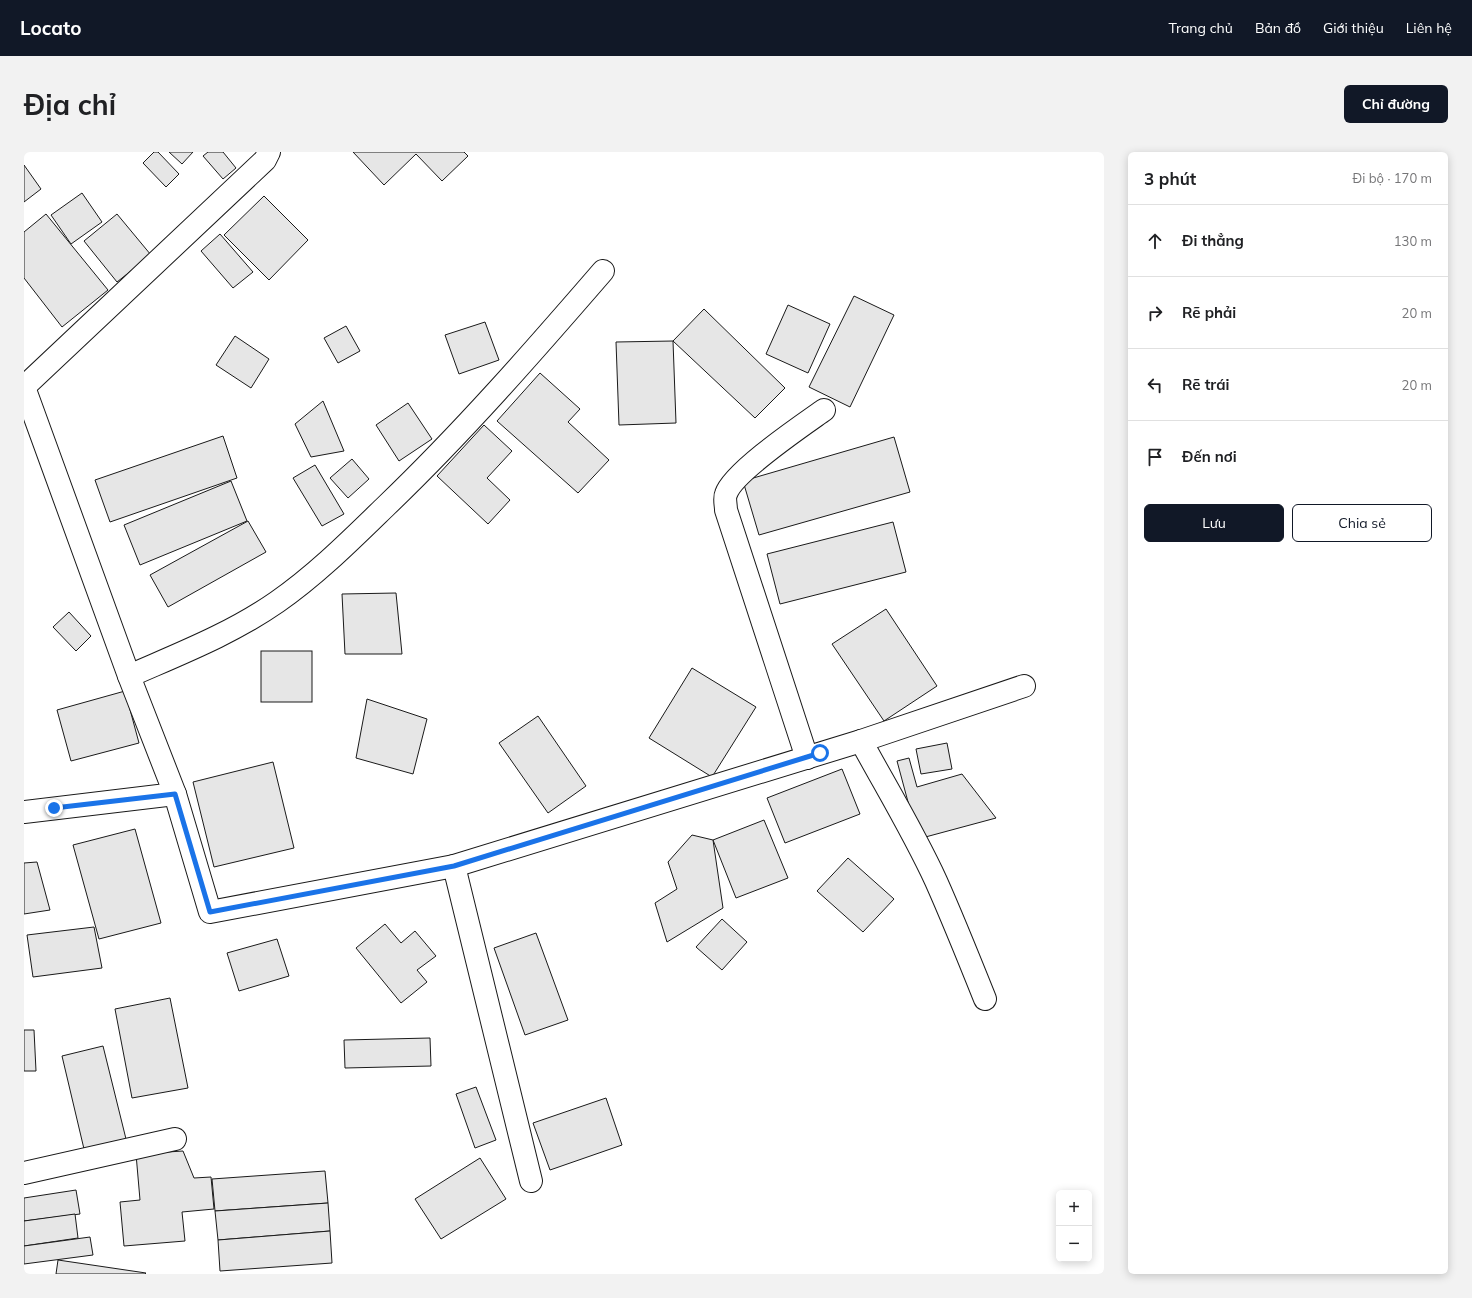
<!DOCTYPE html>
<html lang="vi">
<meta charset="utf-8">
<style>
body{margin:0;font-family:Mulish,sans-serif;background:#f2f2f2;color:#202124}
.controls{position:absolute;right:12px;bottom:12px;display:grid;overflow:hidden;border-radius:6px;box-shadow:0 2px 10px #0003}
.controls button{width:36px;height:36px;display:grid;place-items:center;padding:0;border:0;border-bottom:1px solid #e0e0e0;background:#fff;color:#202124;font:20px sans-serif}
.stop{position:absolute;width:12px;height:12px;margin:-9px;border:3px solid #1a73e8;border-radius:50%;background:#fff}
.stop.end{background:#1a73e8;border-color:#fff;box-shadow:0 1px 4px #0008}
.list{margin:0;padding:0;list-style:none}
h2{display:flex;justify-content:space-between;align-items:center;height:52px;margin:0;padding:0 16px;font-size:17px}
h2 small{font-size:13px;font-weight:400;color:#757577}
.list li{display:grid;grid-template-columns:26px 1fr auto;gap:12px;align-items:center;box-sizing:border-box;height:72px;padding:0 16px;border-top:1px solid #e0e0e0}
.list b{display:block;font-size:15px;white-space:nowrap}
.list em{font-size:13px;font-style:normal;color:#757577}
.actions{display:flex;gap:8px;padding:12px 16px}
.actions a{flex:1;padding:9px 0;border:1px solid #111827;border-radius:6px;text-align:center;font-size:14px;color:#111827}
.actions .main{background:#111827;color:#fff}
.icon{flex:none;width:22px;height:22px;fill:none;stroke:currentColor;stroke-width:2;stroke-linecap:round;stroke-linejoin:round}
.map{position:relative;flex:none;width:1080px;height:1122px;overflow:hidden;border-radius:6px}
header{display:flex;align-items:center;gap:24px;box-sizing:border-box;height:56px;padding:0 20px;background:#111827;color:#fff}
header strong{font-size:19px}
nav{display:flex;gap:22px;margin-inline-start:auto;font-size:14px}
.intro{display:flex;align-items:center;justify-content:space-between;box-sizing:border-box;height:96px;padding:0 24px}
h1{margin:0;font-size:28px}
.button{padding:10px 18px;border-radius:6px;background:#111827;color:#fff;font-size:14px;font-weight:700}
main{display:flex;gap:24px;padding:0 24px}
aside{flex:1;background:#fff;border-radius:6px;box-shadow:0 2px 10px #0003}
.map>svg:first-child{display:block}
.building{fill:#e6e6e6;stroke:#1a1a1a}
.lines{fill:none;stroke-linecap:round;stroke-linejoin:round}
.street-casing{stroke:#1a1a1a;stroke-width:24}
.street{stroke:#fff;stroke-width:22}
.route{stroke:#1a73e8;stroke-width:5}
</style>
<header>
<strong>Locato</strong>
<nav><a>Trang chủ</a><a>Bản đồ</a><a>Giới thiệu</a><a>Liên hệ</a></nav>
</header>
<div class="intro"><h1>Địa chỉ</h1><a class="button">Chỉ đường</a></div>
<main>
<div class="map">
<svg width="1080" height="1122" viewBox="0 0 1080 1122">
<rect width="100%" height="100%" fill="#fff"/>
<g class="building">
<polygon points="130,0 134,0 155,22 142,35 119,11"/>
<polygon points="145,0 169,0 158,12"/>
<polygon points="184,0 199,0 212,16 199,27 179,4"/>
<polygon points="329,0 440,0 444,4 418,29 392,2 360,33"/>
<polygon points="0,13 17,37 0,50"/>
<polygon points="58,41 78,70 47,92 27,63"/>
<polygon points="240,44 284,88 245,128 200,83"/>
<polygon points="22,62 84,138 38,175 0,126 0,80"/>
<polygon points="93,62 127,103 93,130 60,89"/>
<polygon points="196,82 229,120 209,136 177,99"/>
<polygon points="830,144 870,163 826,255 785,235"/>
<polygon points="764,153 806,172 784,221 742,202"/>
<polygon points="680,157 761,236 731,266 649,189"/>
<polygon points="461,170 475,208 435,222 421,183"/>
<polygon points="322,174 336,199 314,211 300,186"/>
<polygon points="211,184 245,207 227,236 192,213"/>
<polygon points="649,189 652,271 595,273 592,190"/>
<polygon points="516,221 556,257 544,270 585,308 554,341 473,269"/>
<polygon points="299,249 320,299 287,305 271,272"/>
<polygon points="384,251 408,287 375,309 352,273"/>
<polygon points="460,273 488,299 463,326 486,348 464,372 413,324"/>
<polygon points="199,284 213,326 86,370 71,328"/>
<polygon points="870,285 886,340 735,383 719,329"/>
<polygon points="328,307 345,327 324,346 306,326"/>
<polygon points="291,313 320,362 298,374 269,326"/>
<polygon points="207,329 223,369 116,413 100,373"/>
<polygon points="224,369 242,400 144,455 126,423"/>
<polygon points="869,370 882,420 756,452 743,402"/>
<polygon points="372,441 378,502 321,502 318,442"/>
<polygon points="862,457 913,534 860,569 808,492"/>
<polygon points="45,460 67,484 52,499 29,475"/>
<rect x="237" y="499" width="51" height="51"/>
<polygon points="668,516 732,555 688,625 625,586"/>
<polygon points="101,539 115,591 47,609 33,558"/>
<polygon points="343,547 403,567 389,622 332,606"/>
<polygon points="514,564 562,634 524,661 475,591"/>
<polygon points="923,591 928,617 897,622 892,597"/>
<polygon points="885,606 893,635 938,622 972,666 894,687 873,609"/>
<polygon points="249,610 270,696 190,715 169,630"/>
<polygon points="818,617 836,662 761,691 743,646"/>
<polygon points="740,668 764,726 712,746 689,688"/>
<polygon points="111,677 137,771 75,787 49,693"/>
<polygon points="668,683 689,688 699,756 643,790 631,751 653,737 644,710"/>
<polygon points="824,706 870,747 839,780 793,739"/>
<polygon points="13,710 26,758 0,762 0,711"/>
<polygon points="698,767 723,790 698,818 672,795"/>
<polygon points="361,772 377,791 391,779 412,804 393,818 403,830 377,851 332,796"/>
<polygon points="70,775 78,816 9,825 3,783"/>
<polygon points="512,781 544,868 501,883 470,796"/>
<polygon points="253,787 265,824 215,839 203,801"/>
<polygon points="146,846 164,936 108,946 91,857"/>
<polygon points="0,878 10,878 12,919 0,919"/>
<polygon points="406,886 407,914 321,916 320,888"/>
<polygon points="79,894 102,987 60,997 38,904"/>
<polygon points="452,935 472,988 451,996 432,942"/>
<polygon points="582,946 598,993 526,1018 509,971"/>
<polygon points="159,999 170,1026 187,1025 190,1057 158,1060 161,1089 100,1094 96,1050 116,1048 112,1002"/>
<polygon points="456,1006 482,1047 417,1087 391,1047"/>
<polygon points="301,1019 304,1051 191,1059 188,1027"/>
<polygon points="52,1038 56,1062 0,1069 0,1046"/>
<polygon points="304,1051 306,1079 194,1088 191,1059"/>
<polygon points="51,1062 54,1086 0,1094 0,1069"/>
<polygon points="306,1079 308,1111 196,1119 194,1088"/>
<polygon points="66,1085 69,1103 0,1112 0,1094"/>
<polygon points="34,1108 122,1121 121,1122 32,1122"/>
</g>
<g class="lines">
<g class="street-casing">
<g id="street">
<polyline points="0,235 105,524 151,642 0,660"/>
<polyline points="0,235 241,8 245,0"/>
<path d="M105 524C155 502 207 482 253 450 292 423 327 388 362 354 439 280 509 200 579 119"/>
<path d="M837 589C862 635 890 681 912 729 929 767 945 807 961 847"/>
<path d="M783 606 702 358C702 353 700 346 702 342 709 320 779 273 800 258"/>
<polyline points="151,642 186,760 430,714 837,589 1000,534"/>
<polyline points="430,714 507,1029"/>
<polyline points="0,1021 151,987"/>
</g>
</g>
<use href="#street" class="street"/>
</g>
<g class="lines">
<polyline class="route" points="30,656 151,642 186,760 430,714 796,601"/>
</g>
</svg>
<div class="controls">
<button>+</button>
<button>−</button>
</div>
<div class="stop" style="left:796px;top:601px"></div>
<div class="stop end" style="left:30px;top:656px"></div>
</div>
<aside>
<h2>3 phút<small>Đi bộ · 170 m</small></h2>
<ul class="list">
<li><svg class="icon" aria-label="ahead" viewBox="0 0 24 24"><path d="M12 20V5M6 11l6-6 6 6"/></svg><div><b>Đi thẳng</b></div><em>130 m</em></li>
<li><svg class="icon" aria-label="right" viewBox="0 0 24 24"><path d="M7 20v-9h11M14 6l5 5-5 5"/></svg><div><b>Rẽ phải</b></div><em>20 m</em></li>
<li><svg class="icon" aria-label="left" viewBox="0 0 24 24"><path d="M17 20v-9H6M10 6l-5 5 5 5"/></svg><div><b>Rẽ trái</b></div><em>20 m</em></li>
<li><svg class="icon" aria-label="arrive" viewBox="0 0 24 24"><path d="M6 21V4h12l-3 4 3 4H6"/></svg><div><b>Đến nơi</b></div></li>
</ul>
<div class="actions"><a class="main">Lưu</a><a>Chia sẻ</a></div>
</aside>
</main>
